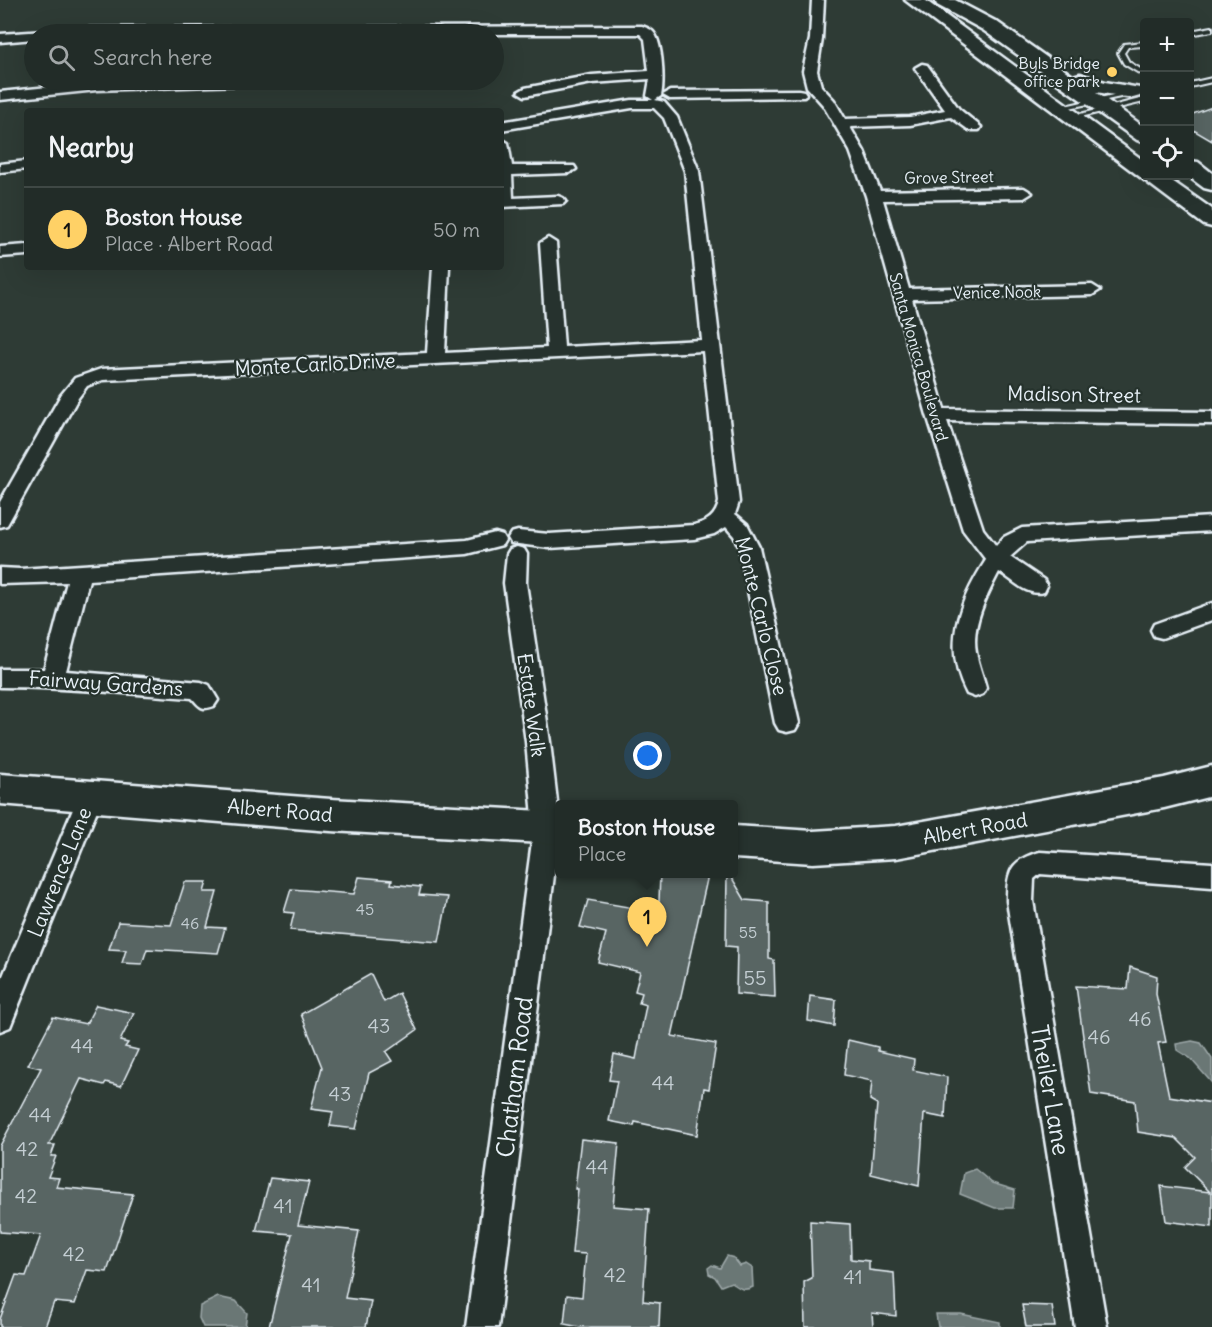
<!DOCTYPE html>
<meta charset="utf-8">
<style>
body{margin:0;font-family:Delius,sans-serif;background:#2a3430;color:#f1f3f6}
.controls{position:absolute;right:18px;top:18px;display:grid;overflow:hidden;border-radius:6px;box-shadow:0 6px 24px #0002}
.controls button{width:54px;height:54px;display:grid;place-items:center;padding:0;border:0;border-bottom:2px solid #3f4845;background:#222c28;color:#f1f3f6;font:30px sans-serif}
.you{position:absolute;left:648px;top:756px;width:21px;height:21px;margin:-15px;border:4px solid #fff;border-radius:50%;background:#1a73e8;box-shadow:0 0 0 9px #1a73e833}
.badge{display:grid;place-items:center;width:39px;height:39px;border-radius:50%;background:#ffd166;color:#111;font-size:20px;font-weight:700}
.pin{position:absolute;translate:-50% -50px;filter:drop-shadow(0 2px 3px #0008)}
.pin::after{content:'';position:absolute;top:32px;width:21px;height:18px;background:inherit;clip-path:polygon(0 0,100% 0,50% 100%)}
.popup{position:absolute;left:555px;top:800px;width:183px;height:78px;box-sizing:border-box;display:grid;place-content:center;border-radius:6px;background:#222c28;filter:drop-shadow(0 2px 4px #0005);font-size:20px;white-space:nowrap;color:#a2a7a8}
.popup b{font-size:22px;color:#f1f3f6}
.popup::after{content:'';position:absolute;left:50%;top:100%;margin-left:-12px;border:12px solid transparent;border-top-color:#222c28}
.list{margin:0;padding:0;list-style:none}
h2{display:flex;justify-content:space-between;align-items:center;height:78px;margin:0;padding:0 24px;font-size:26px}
h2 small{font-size:20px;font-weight:400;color:#a2a7a8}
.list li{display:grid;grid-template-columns:39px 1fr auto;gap:18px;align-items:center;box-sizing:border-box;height:84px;padding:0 24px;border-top:2px solid #3f4845}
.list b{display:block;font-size:22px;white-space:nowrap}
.list p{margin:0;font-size:20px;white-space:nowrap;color:#a2a7a8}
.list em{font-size:20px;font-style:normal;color:#a2a7a8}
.icon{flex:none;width:33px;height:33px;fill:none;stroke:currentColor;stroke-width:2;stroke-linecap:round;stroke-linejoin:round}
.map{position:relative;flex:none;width:1212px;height:1327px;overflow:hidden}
.search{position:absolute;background:#222c28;box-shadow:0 6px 24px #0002;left:24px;top:24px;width:480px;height:66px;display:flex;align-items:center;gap:15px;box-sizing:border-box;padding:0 21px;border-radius:33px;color:#a2a7a8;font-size:22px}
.panel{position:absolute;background:#222c28;box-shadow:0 6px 24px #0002;left:24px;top:108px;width:480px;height:162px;border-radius:6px}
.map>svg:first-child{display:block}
.water{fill:#6b7775;stroke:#9da8a9;stroke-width:1.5}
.building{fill:#596563;stroke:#e8f1f8;stroke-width:1.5}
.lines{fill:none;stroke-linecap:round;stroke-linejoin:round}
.lane-casing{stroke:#e8f1f8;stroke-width:4}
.street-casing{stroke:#e8f1f8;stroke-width:5}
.secondary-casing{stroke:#e8f1f8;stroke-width:5}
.lane{fill:#26332d;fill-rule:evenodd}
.street{fill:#26332d;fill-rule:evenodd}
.secondary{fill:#26332d;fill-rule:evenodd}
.poi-dot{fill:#ffd166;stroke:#26332d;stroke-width:2}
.labels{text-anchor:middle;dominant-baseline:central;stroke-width:4.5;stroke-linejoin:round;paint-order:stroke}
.far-poi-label{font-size:16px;fill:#e8f1f8;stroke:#26332d;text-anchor:end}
.far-street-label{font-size:16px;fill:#e8f1f8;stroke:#26332d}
.number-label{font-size:16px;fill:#c4ced3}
.street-label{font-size:20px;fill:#e8f1f8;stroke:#26332d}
.near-number-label{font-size:20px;fill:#c4ced3}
.near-street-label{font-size:24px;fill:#e8f1f8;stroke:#26332d}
</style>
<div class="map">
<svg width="1212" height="1327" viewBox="0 0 1212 1327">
<rect width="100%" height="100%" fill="#2e3b35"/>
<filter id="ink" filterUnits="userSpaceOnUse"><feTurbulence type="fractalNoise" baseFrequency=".0167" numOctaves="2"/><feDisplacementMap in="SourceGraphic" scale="12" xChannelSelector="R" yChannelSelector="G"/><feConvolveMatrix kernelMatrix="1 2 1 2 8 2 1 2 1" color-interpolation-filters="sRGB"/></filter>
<g filter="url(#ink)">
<g class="water">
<polygon points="1192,1041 1201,1043 1212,1059 1212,1083 1190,1058 1177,1050 1176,1044"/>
<polygon points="975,1169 992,1183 1015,1190 1013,1208 995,1208 960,1194 964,1173"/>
<path d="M727 1256 734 1258 740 1266 746 1264 752 1268 753 1287C743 1292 739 1288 731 1282L721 1286 715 1277 709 1274 708 1268 712 1265 720 1268Z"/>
<polygon points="218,1297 236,1301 247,1313 245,1327 203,1327 199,1318 200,1306"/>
<polygon points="936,1314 961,1314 1000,1322 1000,1327 938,1327"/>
</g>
<g class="building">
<polygon points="1212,107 1212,141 1190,128 1190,115"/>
<polygon points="660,873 708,875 672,1036 716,1044 709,1089 704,1088 697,1135 635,1122 634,1126 609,1121 617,1081 609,1080 614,1054 636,1059 646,1005 639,1003 642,993 635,991 640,972 598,962 606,933 580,927 588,900 639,909 642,899 659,902"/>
<polygon points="727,873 729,873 745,900 769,902 769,959 774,960 775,997 736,994 737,947 726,946"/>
<polygon points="359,877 392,880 391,884 421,887 419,895 448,897 439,942 290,930 294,913 284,912 291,889 354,894"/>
<polygon points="185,882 207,882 204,892 217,892 207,927 225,928 218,953 147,949 142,964 122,963 126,950 109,949 118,922 171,925"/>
<polygon points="1130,967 1157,976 1156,994 1166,1042 1158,1043 1169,1096 1212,1103 1212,1227 1166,1221 1161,1186 1210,1192 1185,1167 1195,1157 1176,1138 1138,1132 1135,1101 1091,1094 1076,986 1128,989"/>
<polygon points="371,974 384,1002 399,993 417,1030 386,1052 392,1061 369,1073 356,1129 330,1126 333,1112 311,1109 322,1067 301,1014"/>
<polygon points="810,996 836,1000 834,1026 808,1021"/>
<polygon points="96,1005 134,1013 120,1041 128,1043 125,1047 138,1050 121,1086 106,1082 104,1085 81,1079 49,1145 55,1145 51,1156 56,1156 48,1177 59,1178 56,1187 133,1194 107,1272 87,1270 75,1304 54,1302 45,1327 0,1327 0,1319 16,1275 26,1276 41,1235 0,1232 0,1146 41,1068 28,1065 53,1017 86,1024"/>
<polygon points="848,1040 878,1047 878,1051 914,1059 913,1070 947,1077 945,1118 924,1114 919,1186 871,1174 877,1104 870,1100 872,1081 844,1075"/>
<polygon points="581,1139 619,1143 613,1206 649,1209 643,1301 660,1303 659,1327 580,1327 564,1324 567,1295 582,1297 586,1254 572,1253 578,1189 575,1189"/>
<polygon points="270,1178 309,1182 298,1225 359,1231 345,1298 371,1301 366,1327 269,1327 292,1234 256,1231"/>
<polygon points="810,1221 850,1224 851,1259 869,1261 869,1270 894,1273 896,1316 872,1313 873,1327 805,1327 804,1282 812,1278"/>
<polygon points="1022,1305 1052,1306 1055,1327 1026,1327"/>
</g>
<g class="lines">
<g class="lane-casing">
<g id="lane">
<polygon points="1212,27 1212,31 1190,35 1190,31"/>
<polygon points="1144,42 1144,46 1128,47 1124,53 1129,62 1144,71 1144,76 1124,64 1118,53 1124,44"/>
<polygon points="1212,78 1212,82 1190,87 1190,83"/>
<polygon points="1144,88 1144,92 1060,110 1056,108"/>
<polygon points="1144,98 1144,102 1072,119 1068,117"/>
</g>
</g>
<g class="street-casing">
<g id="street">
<path d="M812 0H824L822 39 817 71 821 86 834 100 845 119 910 117 945 110 915 68 922 64 927 65 959 109 981 127 979 130H969L951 117 910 125 850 127 864 151 880 191 1024 188 1032 193 1024 198 883 200 909 289 1092 285 1100 290 1092 295 912 299 944 409 1212 412V424L947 421 983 529 996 546 1004 537 1022 528 1212 517V531L1027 542 1010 557 1044 580 1047 586 1044 592C1026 597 1013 579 999 572 987 595 971 625 976 652 978 664 983 676 986 688L983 694 975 697 967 694C942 647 958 603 986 560L963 530 927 415 866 196 850 151 823 105 807 87 803 71 810 39Z"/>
<path d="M642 26C647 28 651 29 654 33 663 45 664 83 661 96L655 100 664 102 677 117 699 171 739 502 735 514 747 524 759 547 799 723 795 730 787 732 779 730 775 723 739 547 734 536 726 527 714 534 694 539 549 548 511 543 508 538 511 533 518 531 549 534 694 525C708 522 716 516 719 502L703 351 103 380 87 386 78 398 7 525 0 527V502L61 395 75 378 101 369 427 353 433 267H449L445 353 547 348 540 243 548 238 556 243 564 347 702 340 685 171 664 118 654 108H632L501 130V122L632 100H653L647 96 650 79 592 83 525 96 518 92 525 88 592 75 649 71 645 39 640 34H34V39L0 42V34L90 28Z"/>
<polygon points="169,80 278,80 271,84 97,90 0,100 0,92 97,82"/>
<polygon points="799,90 804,91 806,94 804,97 670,99 663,95 670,91"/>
<polygon points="501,139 508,143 512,166 574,166 576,169 569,173 512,175 513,198 558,196 563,198 566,201 563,204 501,207"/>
<polygon points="27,161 27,169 0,172 0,164"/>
<polygon points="27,245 27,255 0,257 0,247"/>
<path d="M495 533 502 535 505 540 502 545 467 554 89 580 66 671 201 682 209 685 218 700 214 706C201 711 200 706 192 698 128 694 64 687 0 687V669H44L67 582 0 584V568L20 569 467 540Z"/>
<polygon points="517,547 524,549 527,554 526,583 550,742 560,827 498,1327 466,1327 534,827 526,742 504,583 507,554 510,549"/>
<polygon points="1212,603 1212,620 1162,638 1154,636 1151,630 1154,624"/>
<polygon points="91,785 100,788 103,795 10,1027 0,1031 0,983 79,795 82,788"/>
<path d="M1040 852 1212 863V887L1040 874 1034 879 1033 901 1107 1327H1075L1007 901C1007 872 1010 860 1040 852Z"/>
</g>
</g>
<g class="secondary-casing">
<g id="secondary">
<polygon points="905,0 925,0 1144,161 1144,176 1165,176 1212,209 1212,227 1204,225"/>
<polygon points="935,0 955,0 997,22 1073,76 1080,74 1105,82 1140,88 1143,92 1140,96 1133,98 1096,92 1144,127 1144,142 1137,140 983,30 937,5"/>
<polygon points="1190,161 1198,162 1212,173 1212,190 1204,188 1188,176"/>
<polygon points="1212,766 1212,796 1164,808 896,858 813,863 734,858 734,826 813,831 896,826 1164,778"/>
<polygon points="0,774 331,799 560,812 560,844 331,831 0,804"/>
</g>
</g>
<use href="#lane" class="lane"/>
<use href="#street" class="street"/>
<use href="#secondary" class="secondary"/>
</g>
</g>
<circle class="poi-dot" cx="1112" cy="72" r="6"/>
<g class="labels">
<g class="far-poi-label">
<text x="1100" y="63">Byls Bridge<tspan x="1100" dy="18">office park</tspan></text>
</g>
<g class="far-street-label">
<text transform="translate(949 177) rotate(-1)">Grove Street</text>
<text transform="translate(997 292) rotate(-1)">Venice Nook</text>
<text transform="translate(919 357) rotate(74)">Santa Monica Boulevard</text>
</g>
<g class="number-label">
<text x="365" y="909">45</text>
<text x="190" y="923">46</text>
<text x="748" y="932">55</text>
</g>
<g class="street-label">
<text transform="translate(315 364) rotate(-3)">Monte Carlo Drive</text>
<text transform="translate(1074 394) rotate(1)">Madison Street</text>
<text transform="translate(762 616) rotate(76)">Monte Carlo Close</text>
<text transform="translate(106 683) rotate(4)">Fairway Gardens</text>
<text transform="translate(532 705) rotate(82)">Estate Walk</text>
<text transform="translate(280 810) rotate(5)">Albert Road</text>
<text transform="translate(975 828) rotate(-10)">Albert Road</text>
<text transform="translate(59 872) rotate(-68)">Lawrence Lane</text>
</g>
<g class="near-number-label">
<text x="755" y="977">55</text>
<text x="1140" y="1018">46</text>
<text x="379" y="1025">43</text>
<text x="1099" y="1036">46</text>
<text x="82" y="1045">44</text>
<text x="663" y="1082">44</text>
<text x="340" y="1093">43</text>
<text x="40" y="1114">44</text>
<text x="27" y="1148">42</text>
<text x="597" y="1166">44</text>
<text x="26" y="1195">42</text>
<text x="283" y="1205">41</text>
<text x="74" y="1253">42</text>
<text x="615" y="1274">42</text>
<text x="853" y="1276">41</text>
<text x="311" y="1284">41</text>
</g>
<g class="near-street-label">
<text transform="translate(514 1077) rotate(-83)">Chatham Road</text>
<text transform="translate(1051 1090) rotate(80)">Theiler Lane</text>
</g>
</g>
</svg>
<div class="controls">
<button>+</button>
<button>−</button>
<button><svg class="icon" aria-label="locate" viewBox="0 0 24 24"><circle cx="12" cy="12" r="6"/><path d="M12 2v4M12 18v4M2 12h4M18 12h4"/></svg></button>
</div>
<div class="you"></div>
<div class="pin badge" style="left:647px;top:947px">1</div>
<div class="popup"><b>Boston House</b>Place</div>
<div class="search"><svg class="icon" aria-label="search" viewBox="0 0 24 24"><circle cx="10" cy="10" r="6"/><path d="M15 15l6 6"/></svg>Search here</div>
<section class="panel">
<h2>Nearby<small></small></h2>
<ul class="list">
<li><span class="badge">1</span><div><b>Boston House</b><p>Place · Albert Road</p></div><em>50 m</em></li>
</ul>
</section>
</div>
